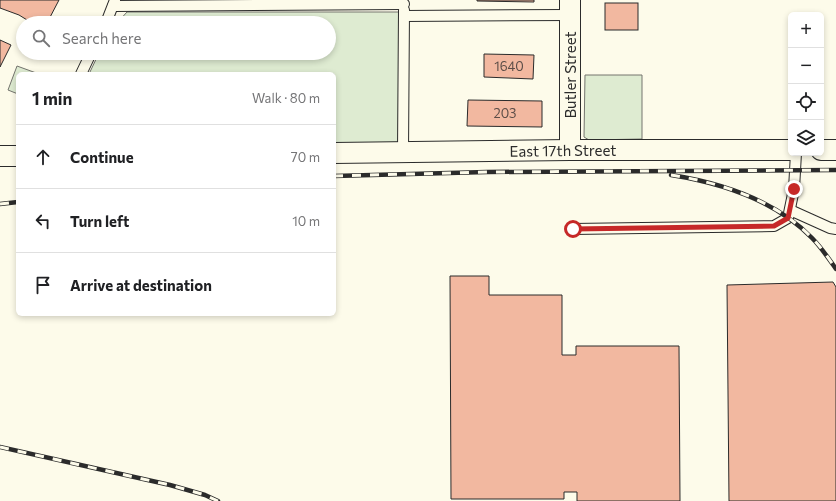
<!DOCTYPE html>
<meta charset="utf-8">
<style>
body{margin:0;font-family:Commissioner,sans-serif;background:#f6f6f6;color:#202124}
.controls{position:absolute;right:12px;top:12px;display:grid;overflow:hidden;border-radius:6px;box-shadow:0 2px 6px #0003}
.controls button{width:36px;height:36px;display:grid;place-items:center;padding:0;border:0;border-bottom:1px solid #e0e0e0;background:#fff;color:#202124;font:20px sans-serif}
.stop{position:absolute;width:12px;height:12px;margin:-9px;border:3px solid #c62828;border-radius:50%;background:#fff}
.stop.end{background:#c62828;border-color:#fff;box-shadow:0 1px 4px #0008}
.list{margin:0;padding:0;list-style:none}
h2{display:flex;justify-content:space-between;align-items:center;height:52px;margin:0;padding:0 16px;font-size:17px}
h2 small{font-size:13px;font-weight:400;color:#757577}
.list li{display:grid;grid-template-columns:26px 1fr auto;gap:12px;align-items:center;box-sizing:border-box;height:64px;padding:0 16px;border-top:1px solid #e0e0e0}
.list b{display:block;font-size:15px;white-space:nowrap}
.list em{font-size:13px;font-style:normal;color:#757577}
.icon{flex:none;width:22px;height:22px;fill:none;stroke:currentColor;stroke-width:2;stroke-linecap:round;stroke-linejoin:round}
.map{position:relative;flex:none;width:836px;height:501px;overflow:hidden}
.search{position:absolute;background:#fff;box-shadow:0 2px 6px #0003;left:16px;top:16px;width:320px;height:44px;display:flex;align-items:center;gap:10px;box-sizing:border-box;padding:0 14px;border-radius:22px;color:#757577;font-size:15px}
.panel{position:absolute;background:#fff;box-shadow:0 2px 6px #0003;left:16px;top:72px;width:320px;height:244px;border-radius:6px}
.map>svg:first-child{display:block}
.green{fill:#deebd1;stroke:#74746e}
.building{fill:#f2b8a0;stroke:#2b2b2b}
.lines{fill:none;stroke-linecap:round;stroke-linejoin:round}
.service-casing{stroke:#2b2b2b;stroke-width:12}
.minor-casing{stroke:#2b2b2b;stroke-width:22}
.service{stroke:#fdfbea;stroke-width:10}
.minor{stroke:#fdfbea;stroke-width:20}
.rail-casing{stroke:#2b2b2b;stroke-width:4.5}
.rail{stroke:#fdfbea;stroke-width:3;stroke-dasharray:9;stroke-linecap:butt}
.route{stroke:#c62828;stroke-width:5}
.labels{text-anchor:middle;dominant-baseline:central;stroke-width:3;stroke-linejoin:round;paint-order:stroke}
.number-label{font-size:13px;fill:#5d4e48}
.street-label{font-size:15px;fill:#2b2b2b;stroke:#fdfbea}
</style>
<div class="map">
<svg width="836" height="501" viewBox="0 0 836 501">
<rect width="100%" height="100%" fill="#fdfbea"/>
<g class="green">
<polygon points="127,12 399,12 399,144 334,144 334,74 89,74 99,53 329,53 329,23 117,23"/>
<polygon points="17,66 39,74 18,74 18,94 8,90"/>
<polygon points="585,75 642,75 642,139 589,140 584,137"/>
</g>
<g class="building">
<polygon points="0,0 59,0 47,23 32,23 19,15 0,8"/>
<polygon points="477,0 534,0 534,2 477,1"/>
<rect x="605" y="3" width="33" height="27"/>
<polygon points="0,40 11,45 0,67"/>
<polygon points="484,54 534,55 533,79 484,77"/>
<polygon points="468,100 542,101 542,127 467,126"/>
<polygon points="450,276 489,276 489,295 562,295 562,355 576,355 576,346 679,346 680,501 577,501 577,492 564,492 564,499 451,499"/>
<polygon points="833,282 836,287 836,501 729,501 727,285"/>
</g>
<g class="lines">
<g class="service-casing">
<g id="service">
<polyline points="113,6 404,4"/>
<polyline points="404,16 570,15"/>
<polyline points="106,23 115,0"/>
<polyline points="81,74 91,53"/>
<polyline points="403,152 404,10"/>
<polyline points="790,210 830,228 836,229"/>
<polyline points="573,229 774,226 788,218 794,189 796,153"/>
</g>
</g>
<g class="minor-casing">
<g id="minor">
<polyline points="570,0 570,150"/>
<polyline points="821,150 836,150"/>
<path id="s1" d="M334 153 570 150H791"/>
<polyline points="0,156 18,156"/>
</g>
</g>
<use href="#service" class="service"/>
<use href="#minor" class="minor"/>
<g class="rail-casing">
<g id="rail">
<path d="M671 175C722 183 775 200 812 238 821 247 829 259 836 269"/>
<polyline points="334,176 487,172 836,170"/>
<polyline points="0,204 18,202"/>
<polyline points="0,447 170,485 205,495 218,501"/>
</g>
</g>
<use href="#rail" class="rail"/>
</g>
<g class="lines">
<polyline class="route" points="573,229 774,226 788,218 794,189"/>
</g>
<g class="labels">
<g class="number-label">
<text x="509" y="66">1640</text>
<text x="505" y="113">203</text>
</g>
<g class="street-label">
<text transform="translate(570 75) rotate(-90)">Butler Street</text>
<text stroke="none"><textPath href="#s1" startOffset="229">East 17th Street</textPath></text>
</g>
</g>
</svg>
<div class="controls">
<button>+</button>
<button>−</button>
<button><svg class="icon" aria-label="locate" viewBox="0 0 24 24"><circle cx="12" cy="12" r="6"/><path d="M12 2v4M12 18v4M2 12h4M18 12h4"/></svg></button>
<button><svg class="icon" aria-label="layers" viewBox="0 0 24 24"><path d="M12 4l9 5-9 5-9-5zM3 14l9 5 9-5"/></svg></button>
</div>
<div class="stop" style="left:573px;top:229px"></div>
<div class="stop end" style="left:794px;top:189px"></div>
<div class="search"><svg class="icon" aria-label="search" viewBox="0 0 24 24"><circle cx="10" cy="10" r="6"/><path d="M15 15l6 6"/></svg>Search here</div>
<section class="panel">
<h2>1 min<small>Walk · 80 m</small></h2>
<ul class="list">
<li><svg class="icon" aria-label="ahead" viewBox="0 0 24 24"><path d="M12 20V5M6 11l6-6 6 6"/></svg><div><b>Continue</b></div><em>70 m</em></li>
<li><svg class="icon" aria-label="left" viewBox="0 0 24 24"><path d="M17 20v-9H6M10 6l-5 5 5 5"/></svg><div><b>Turn left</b></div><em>10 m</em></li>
<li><svg class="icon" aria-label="arrive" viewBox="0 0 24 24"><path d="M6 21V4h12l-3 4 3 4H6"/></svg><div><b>Arrive at destination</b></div></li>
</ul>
</section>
</div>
